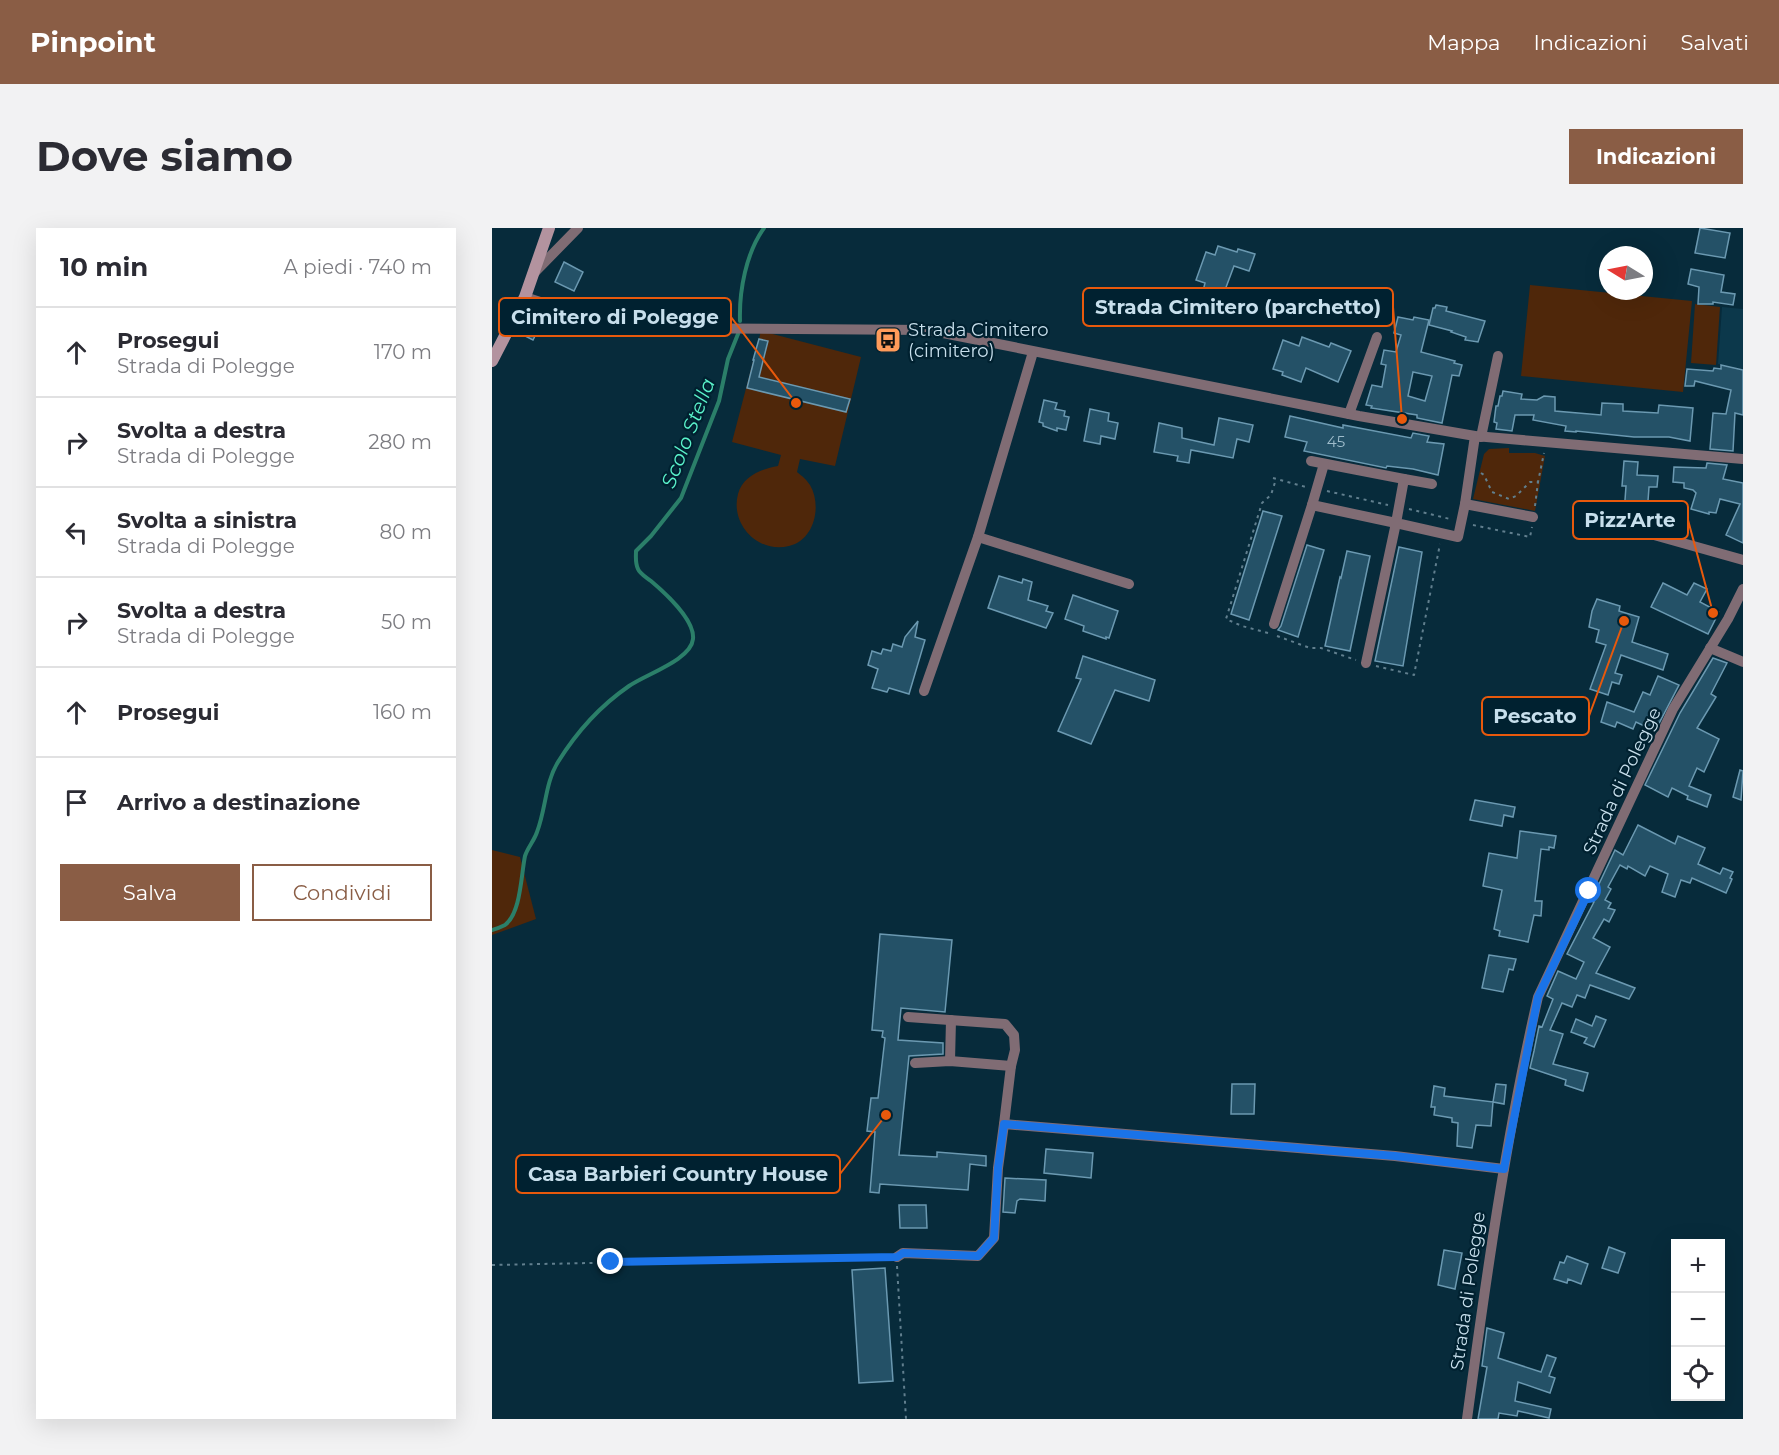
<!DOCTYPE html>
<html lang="it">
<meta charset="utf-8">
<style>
body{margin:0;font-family:Montserrat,sans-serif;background:#f2f2f3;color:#2b2b33}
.controls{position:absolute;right:18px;bottom:18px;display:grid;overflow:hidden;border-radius:0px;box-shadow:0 6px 24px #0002}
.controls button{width:54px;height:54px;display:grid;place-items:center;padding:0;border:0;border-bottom:2px solid #e1e1e2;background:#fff;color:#2b2b33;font:30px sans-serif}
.compass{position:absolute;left:1107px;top:18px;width:54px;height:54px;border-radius:50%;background:#fff;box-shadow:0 6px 24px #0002;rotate:280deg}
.stop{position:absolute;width:18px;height:18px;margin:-14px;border:4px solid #1a73e8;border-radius:50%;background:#fff}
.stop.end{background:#1a73e8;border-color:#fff;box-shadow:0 2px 6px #0008}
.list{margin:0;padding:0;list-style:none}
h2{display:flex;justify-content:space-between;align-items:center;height:78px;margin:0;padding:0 24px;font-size:26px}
h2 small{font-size:20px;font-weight:400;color:#7c7c81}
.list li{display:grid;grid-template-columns:39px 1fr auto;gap:18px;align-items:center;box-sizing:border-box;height:90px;padding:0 24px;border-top:2px solid #e1e1e2}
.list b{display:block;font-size:22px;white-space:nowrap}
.list p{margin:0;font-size:20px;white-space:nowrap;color:#7c7c81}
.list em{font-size:20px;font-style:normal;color:#7c7c81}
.actions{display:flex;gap:12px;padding:18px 24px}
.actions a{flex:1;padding:14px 0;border:2px solid #8a5d45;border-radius:0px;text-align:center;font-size:21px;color:#8a5d45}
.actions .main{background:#8a5d45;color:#fff}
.icon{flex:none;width:33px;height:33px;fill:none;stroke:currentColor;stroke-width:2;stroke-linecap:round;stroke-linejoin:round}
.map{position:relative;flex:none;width:1251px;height:1191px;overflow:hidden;border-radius:0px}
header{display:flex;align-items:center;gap:36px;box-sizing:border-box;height:84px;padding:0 30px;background:#8a5d45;color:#fff}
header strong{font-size:28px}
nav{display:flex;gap:33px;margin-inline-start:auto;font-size:21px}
.intro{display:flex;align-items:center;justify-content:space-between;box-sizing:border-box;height:144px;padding:0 36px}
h1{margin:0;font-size:42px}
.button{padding:15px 27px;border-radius:0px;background:#8a5d45;color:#fff;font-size:21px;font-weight:700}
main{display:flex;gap:36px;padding:0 36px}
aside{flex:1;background:#fff;border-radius:0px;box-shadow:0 6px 24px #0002}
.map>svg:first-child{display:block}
.built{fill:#0c384b}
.green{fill:#4f270a}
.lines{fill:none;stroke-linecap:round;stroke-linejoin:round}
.stream{stroke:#2b7f69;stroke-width:4}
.building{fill:#245167;stroke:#6b99b1;stroke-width:1.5;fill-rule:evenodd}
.path{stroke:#617f8e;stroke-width:2;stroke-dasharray:3 4.5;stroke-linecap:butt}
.street{stroke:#806c74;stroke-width:10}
.secondary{stroke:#b3939f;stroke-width:12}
.route{stroke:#1a73e8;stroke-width:8}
.labels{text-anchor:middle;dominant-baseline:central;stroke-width:4.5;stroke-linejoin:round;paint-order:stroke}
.number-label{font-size:15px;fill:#9ebccb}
.poi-label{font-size:18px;fill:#c7dfec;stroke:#002130;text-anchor:start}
.street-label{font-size:18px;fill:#c7dfec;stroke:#002130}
.water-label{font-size:20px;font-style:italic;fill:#5af3cb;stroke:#002130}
.leader{fill:none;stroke:#e8590c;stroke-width:2}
.callout-dot{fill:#e8590c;stroke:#002130;stroke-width:2}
.callout{fill:#002130;stroke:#e8590c;stroke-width:2}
.callout-label{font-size:20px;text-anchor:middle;font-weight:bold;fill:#c7dfec}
</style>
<header>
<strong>Pinpoint</strong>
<nav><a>Mappa</a><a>Indicazioni</a><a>Salvati</a></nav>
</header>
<div class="intro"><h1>Dove siamo</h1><a class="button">Indicazioni</a></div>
<main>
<aside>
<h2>10 min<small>A piedi · 740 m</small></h2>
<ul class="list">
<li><svg class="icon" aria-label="ahead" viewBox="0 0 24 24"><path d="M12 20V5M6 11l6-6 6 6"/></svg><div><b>Prosegui</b><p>Strada di Polegge</p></div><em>170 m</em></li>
<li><svg class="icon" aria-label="right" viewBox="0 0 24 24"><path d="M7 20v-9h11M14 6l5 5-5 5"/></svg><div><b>Svolta a destra</b><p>Strada di Polegge</p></div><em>280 m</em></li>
<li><svg class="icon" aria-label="left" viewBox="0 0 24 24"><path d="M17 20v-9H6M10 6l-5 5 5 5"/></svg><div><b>Svolta a sinistra</b><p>Strada di Polegge</p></div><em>80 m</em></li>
<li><svg class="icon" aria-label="right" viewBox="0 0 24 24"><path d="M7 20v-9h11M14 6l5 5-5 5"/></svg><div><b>Svolta a destra</b><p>Strada di Polegge</p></div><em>50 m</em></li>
<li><svg class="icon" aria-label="ahead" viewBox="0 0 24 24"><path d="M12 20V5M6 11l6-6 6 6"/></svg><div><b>Prosegui</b></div><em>160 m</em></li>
<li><svg class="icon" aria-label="arrive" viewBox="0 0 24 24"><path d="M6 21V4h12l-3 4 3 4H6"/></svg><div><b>Arrivo a destinazione</b></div></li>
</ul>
<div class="actions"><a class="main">Salva</a><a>Condividi</a></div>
</aside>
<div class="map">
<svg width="1251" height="1191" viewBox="0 0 1251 1191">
<rect width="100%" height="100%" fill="#072b3b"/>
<polygon class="built" points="1230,79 1251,81 1251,141 1226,136"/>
<g class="green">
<polygon points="1038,57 1200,73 1191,164 1029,148"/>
<polygon points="1203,76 1228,79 1224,137 1199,135"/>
<path d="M269 103 369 129 343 238 308 231 305 244C310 248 314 251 318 257 330 277 323 312 297 318 266 326 238 296 246 266 251 248 269 241 286 238L289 227 240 214Z"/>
<polygon points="1017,220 1017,225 1043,225 1053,228 1043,283 981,271 992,226 997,221"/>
<polygon points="0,622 28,629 44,691 0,707"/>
</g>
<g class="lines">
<g class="stream">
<path d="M248 93C247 63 254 25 272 0"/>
<path d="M0 702C4 701 9 699 13 697 29 685 29 647 33 628 36 619 42 613 45 604 54 581 53 555 66 534 84 505 108 478 137 458 154 446 199 432 201 411 203 392 172 364 159 353 154 349 148 346 146 341 143 335 144 329 144 323L159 308 189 270 227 173 236 131 246 106"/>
</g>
</g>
<g class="building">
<polygon points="1208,0 1238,5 1233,30 1203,25"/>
<polygon points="726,18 745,24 746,21 763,26 757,43 742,38 730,70 711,63 713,55 704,52 714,24 723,27"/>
<polygon points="72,34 91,44 82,63 63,54"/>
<polygon points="1199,41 1232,47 1229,64 1243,66 1241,77 1221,74 1221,76 1206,76 1207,59 1196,56"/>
<polygon points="944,77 955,79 954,83 993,93 986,114 973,112 974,109 959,104 960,103 937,97 941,80 943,80"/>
<path d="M906 89 921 92 922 89 937 92 929 124 963 133 962 135 970 137 967 148 960 147 950 195 925 190V187L879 180 880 178 874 177 880 157 890 159 894 137 889 136 892 122 904 124 909 107 902 105ZM921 144 940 148 933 173 916 168Z"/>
<polygon points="36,94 47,100 41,112 29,106"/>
<polygon points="810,109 837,119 839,115 859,123 846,154 814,140 809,154 790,147 791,144 781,141 791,112 807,118"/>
<polygon points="267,111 276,113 267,149 358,171 354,184 255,160 262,132 261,132"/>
<polygon points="1229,137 1251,142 1251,187 1243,185 1241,223 1218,221 1221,185 1234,186 1239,162 1203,153 1202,158 1193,158 1195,141 1221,143 1222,140 1229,141"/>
<polygon points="1011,163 1030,166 1029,171 1045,172 1052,168 1063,169 1063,183 1109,187 1110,175 1131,176 1131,183 1166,185 1167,177 1201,180 1198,213 1177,209 1142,209 1084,203 1084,204 1073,203 1074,198 1041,192 1042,187 1023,187 1020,203 1004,201 1005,195 1002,194 1004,178 1006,178 1008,168 1010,168"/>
<polygon points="552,172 565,175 563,181 573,183 572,188 577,189 574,202 565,200 565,203 551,198 551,195 547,194"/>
<polygon points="598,181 617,185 616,193 626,195 623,211 609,208 608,216 592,213"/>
<polygon points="798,188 851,200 851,197 919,210 921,205 937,208 935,214 952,216 946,247 921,241 895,238 894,240 812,223 815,214 793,209"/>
<polygon points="727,190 761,197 757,214 745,211 741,230 699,222 697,235 685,233 686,228 662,224 667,195 690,200 690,210 722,217"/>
<polygon points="1132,233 1146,234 1145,247 1166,248 1165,259 1157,259 1155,287 1132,286 1134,258 1130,258"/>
<polygon points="1215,235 1235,237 1231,251 1251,255 1251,315 1234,307 1248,276 1228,271 1224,285 1217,284 1217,286 1199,281 1204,265 1201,262 1192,260 1192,255 1181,254 1182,239 1214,240"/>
<polygon points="771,283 790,288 757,392 739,386"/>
<polygon points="815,317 832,322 806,409 786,402 789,398"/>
<polygon points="907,319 930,324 911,438 883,433"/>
<polygon points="855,323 878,328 858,423 833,418 848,349 849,350"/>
<polygon points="507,348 530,355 531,351 540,354 536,372 556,378 554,383 561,385 554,400 496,380"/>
<polygon points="1171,355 1195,367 1202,355 1215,361 1208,374 1227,384 1216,406 1159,379"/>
<polygon points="581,367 626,383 617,410 614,409 614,411 591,403 592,398 573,391"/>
<polygon points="1105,371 1128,378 1127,383 1147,389 1140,414 1176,426 1171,442 1129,427 1123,445 1130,447 1127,456 1120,454 1116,467 1098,461 1114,417 1104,414 1107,402 1097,399 1100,383"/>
<polygon points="426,393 423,409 433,412 417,466 397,460 395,464 380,460 386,441 376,437 380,423 389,426 391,421 399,423 401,416 410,419 413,409"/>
<polygon points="591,428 663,452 657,473 623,462 599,516 566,503 589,451 584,450"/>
<polygon points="1221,430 1235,435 1219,466 1224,469 1205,500 1227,511 1212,544 1205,540 1197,558 1219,567 1215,579 1195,571 1196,568 1180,560 1176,569 1153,557 1188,485"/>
<polygon points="1166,448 1187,457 1163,503 1144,494 1141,501 1125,494 1123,499 1109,494 1115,474 1142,484 1151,464 1158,467"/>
<polygon points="1248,542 1251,543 1249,572 1241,569"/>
<polygon points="983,572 1023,579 1021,589 1012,587 1010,598 978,592"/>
<polygon points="1146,597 1183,616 1186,608 1213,620 1206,636 1228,646 1231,640 1241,644 1238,650 1240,651 1234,665 1200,650 1198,655 1189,652 1183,669 1170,664 1176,646 1158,638 1153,648 1136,638 1135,641 1128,637 1116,659 1119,661 1113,672 1119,675 1116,680 1123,682 1117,694 1112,691 1101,710 1118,719 1104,745 1143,760 1137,771 1098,757 1093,770 1085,767 1080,779 1070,775 1058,802 1071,806 1061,836 1096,845 1091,863 1073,857 1074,852 1038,840 1042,823 1047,798 1050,799 1061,771 1055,768 1066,743 1084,751 1092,734 1075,726 1102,674 1099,673 1123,622 1131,627"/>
<polygon points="1028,603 1064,608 1062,620 1057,619 1057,622 1049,621 1043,673 1050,673 1049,688 1042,687 1036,714 1007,708 1008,703 1002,701 1010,662 991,658 997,625 1025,630"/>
<polygon points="388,706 460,712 453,784 409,780 406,812 451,815 451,826 417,828 407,927 445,929 445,924 494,928 494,938 478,936 476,962 388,956 387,965 378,964 383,904 375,903 379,870 386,870 393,810 390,809 391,803 380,802"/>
<polygon points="997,727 1024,731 1021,742 1017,741 1011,764 990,760"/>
<polygon points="1104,788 1114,792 1102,819 1092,815 1095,810 1079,804 1084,791 1100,798"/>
<polygon points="740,856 763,856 762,886 739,886"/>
<polygon points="1004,856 1014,857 1012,876 1001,874 999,898 984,897 980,920 965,918 966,895 960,894 960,890 942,887 943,879 939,879 942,858 953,860 952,868 1001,874"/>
<polygon points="554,921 601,925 599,950 552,945"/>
<polygon points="513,950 554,952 553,973 528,971 525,973 523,985 511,984"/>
<polygon points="407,977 434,977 435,1000 408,1000"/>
<polygon points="1117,1019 1133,1025 1126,1045 1110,1040"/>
<polygon points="952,1022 970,1025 963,1061 946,1057"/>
<polygon points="1075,1028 1096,1036 1089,1056 1076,1051 1075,1055 1062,1051 1068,1034 1072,1035"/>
<polygon points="393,1040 401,1153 367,1155 360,1042"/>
<polygon points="995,1100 1012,1105 1006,1130 1049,1144 1055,1127 1064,1130 1057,1148 1063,1150 1058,1165 1026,1154 1023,1173 1059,1181 1057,1190 1026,1183 1025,1188 1007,1185 1006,1191 986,1191 995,1139 990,1138"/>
</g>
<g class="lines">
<g class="path">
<polyline points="989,245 992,247 1000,264 1017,271 1024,268 1038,254 1046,254 1052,225"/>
<polyline points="781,250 814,259"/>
<polyline points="835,263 896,277"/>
<polyline points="1043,278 1046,254"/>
<polyline points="917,281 958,291"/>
<polyline points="981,297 1038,309 1040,299"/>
<polyline points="776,405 750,398 734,391 770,275 779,267 784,251"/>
<polyline points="785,408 818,420 829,420 864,432"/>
<polyline points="884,438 922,447 948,316"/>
<polyline points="0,1037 394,1029"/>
<polyline points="405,1038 414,1191"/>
</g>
<g class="street">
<polyline points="42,45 86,0"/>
<polyline points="33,69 112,95 166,100 436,102 867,188 983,208 1251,231"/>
<polyline points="857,186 885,109"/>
<polyline points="983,208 973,276 1041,289"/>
<polyline points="989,209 1006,128"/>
<polyline points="819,233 912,251"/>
<polyline points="940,256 912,251 904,295 966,309 973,276"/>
<polyline points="820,277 832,236"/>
<polyline points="1162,307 1251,332"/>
<polyline points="486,309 637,356"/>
<polyline points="782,396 820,277 904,295 874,435"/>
<polyline points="1218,420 1251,434"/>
<polyline points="432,463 486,309 541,124"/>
<polyline points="416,789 513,796 522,807 523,822 519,838 512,896"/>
<polyline points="458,833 459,792"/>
<polyline points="423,835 458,833 519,838"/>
<polyline points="405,1029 411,1025 486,1028 502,1010 506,940 512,896 903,928 1012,941"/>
<path d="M975 1191C994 1050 1014 908 1046 769L1181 481 1236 391 1251 361"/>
</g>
<polyline class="secondary" points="0,133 33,69 57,0"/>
</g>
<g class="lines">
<polyline class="route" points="119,1034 405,1029 411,1025 486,1028 502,1010 506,940 512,896 903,928 1012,941 1046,769 1097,663"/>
</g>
<defs>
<g id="bus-square" transform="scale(1.35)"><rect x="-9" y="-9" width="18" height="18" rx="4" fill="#ff9b5a" stroke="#002130"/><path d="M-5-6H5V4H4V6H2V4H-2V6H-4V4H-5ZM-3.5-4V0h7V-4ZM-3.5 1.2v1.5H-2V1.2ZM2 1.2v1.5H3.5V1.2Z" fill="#111"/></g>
</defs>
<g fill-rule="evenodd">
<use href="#bus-square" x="396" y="112"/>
</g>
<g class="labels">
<g class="number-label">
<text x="844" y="213">45</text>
</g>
<g class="poi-label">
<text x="416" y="102">Strada Cimitero<tspan x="416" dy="21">(cimitero)</tspan></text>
</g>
<g class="street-label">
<text transform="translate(1130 553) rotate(-65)">Strada di Polegge</text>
<text transform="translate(976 1063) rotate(-82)">Strada di Polegge</text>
</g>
<g class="water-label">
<text transform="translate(196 205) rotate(-69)">Scolo Stella</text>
</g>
</g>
<path class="leader" d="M910 191L901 79M304 175L239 89M1221 385L1196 292M1132 393L1097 488M394 887L348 946"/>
<g class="callout-dot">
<circle cx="910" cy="191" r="6"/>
<circle cx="304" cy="175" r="6"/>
<circle cx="1221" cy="385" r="6"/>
<circle cx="1132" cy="393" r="6"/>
<circle cx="394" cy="887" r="6"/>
</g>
<g class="callout">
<rect x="591" y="60" width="310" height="38" rx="6"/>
<rect x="7" y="70" width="232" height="38" rx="6"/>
<rect x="1081" y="273" width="115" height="38" rx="6"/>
<rect x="990" y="469" width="107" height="38" rx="6"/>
<rect x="24" y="927" width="324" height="38" rx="6"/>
</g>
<g class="callout-label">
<text x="746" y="86">Strada Cimitero (parchetto)</text>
<text x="123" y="96">Cimitero di Polegge</text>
<text x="1138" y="299">Pizz'Arte</text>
<text x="1043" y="495">Pescato</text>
<text x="186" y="953">Casa Barbieri Country House</text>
</g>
</svg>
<div class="controls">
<button>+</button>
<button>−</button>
<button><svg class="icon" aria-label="locate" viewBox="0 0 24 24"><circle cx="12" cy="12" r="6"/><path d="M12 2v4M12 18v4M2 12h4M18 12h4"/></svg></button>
</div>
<svg class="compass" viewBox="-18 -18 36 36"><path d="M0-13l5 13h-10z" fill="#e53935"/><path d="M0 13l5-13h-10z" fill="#7c7c81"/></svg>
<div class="stop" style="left:1097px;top:663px"></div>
<div class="stop end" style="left:119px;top:1034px"></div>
</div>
</main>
